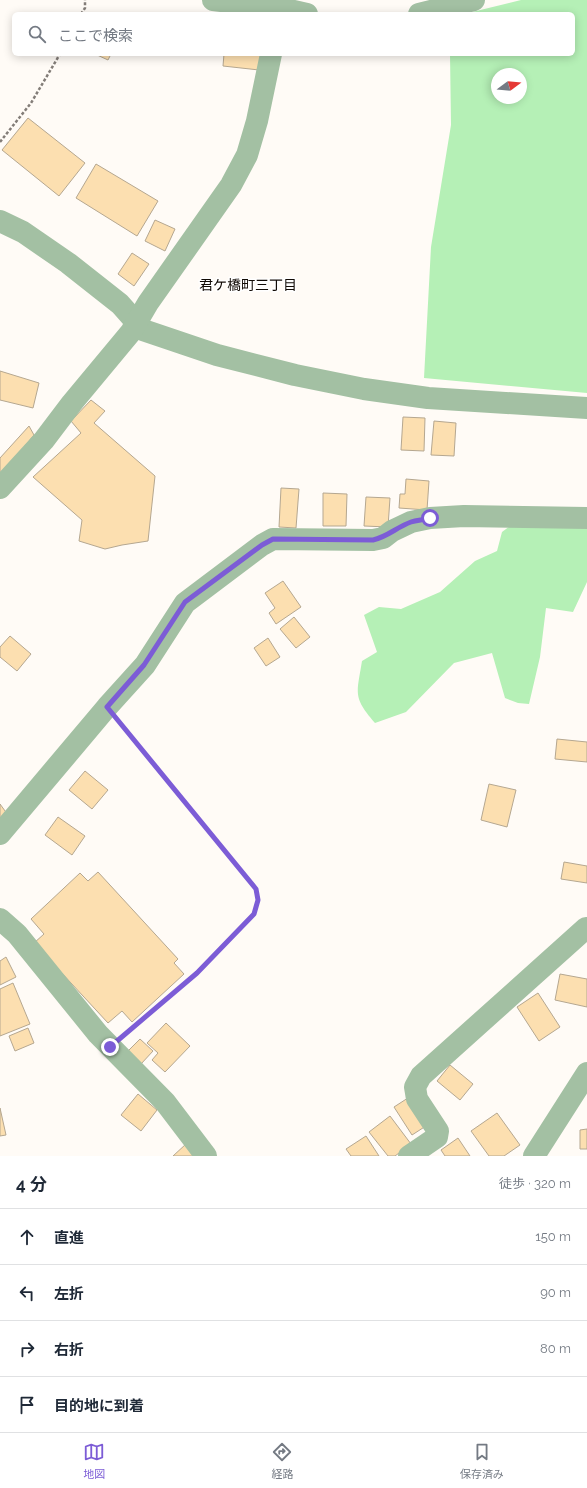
<!DOCTYPE html>
<html lang="ja">
<meta charset="utf-8">
<style>
body{margin:0;font-family:Raleway,"Noto Sans JP",sans-serif;background:#f6f6f7;color:#1f2937}
.compass{position:absolute;left:491px;top:68px;width:36px;height:36px;border-radius:50%;background:#fff;box-shadow:0 2px 10px #0003;rotate:74deg}
.stop{position:absolute;width:12px;height:12px;margin:-9px;border:3px solid #7c5cd6;border-radius:50%;background:#fff}
.stop.end{background:#7c5cd6;border-color:#fff;box-shadow:0 1px 4px #0008}
.list{margin:0;padding:0;list-style:none}
h2{display:flex;justify-content:space-between;align-items:center;height:52px;margin:0;padding:0 16px;font-size:17px}
h2 small{font-size:13px;font-weight:400;color:#747a83}
.list li{display:grid;grid-template-columns:26px 1fr auto;gap:12px;align-items:center;box-sizing:border-box;height:56px;padding:0 16px;border-top:1px solid #e0e1e3}
.list b{display:block;font-size:15px;white-space:nowrap}
.list em{font-size:13px;font-style:normal;color:#747a83}
.icon{flex:none;width:22px;height:22px;fill:none;stroke:currentColor;stroke-width:2;stroke-linecap:round;stroke-linejoin:round}
.map{position:relative;flex:none;width:587px;height:1156px;overflow:hidden}
.search{position:absolute;background:#fff;box-shadow:0 2px 10px #0003;left:12px;right:12px;top:12px;height:44px;display:flex;align-items:center;gap:10px;box-sizing:border-box;padding:0 14px;border-radius:6px;color:#747a83;font-size:15px}
.sheet{height:276px;background:#fff}
nav{display:flex;justify-content:space-around;align-items:center;box-sizing:border-box;height:56px;border-top:1px solid #e0e1e3;background:#fff;font-size:11px;color:#747a83}
nav a{display:grid;justify-items:center;gap:2px}
nav .on{color:#7c5cd6}
.map>svg:first-child{display:block}
.green{fill:#b5f0b6;fill-rule:evenodd}
.building{fill:#fcdfb0;stroke:#b5a790}
.lines{fill:none;stroke-linecap:round;stroke-linejoin:round}
.path{stroke:#837d78;stroke-width:2.5;stroke-dasharray:3 2;stroke-linecap:butt}
.minor{stroke:#a3c0a3;stroke-width:22}
.route{stroke:#7c5cd6;stroke-width:5}
.labels{text-anchor:middle;dominant-baseline:central;stroke-width:3;stroke-linejoin:round;paint-order:stroke}
.neighbourhood-label{font-size:14px;fill:#110a05;stroke:#fff}
</style>
<div class="map">
<svg width="587" height="1156" viewBox="0 0 587 1156">
<rect width="100%" height="100%" fill="#fffbf6"/>
<g class="green">
<path d="M521 0H587V393L424 378 431 247 451 125 450 54H573V14H464ZM497 74H521V98H497Z"/>
<path d="M514 523 587 527V582L573 612 546 608 540 657 529 704 518 703 505 698 492 653 454 663 406 712 375 723C352 697 357 693 362 661L377 652 364 615 379 607 401 609 440 592 475 561 497 551 502 532Z"/>
</g>
<g class="building">
<polygon points="95,54 111,54 108,60"/>
<polygon points="224,54 261,54 259,70 223,66"/>
<polygon points="28,118 85,163 59,196 2,150"/>
<polygon points="96,164 158,201 137,236 76,198"/>
<polygon points="155,220 175,229 165,251 145,241"/>
<polygon points="132,253 149,264 134,286 118,274"/>
<polygon points="0,371 39,383 33,408 0,400"/>
<polygon points="91,400 105,411 94,423 155,476 148,541 122,545 105,549 79,541 82,520 33,477 81,433 71,421"/>
<polygon points="403,417 425,418 424,451 401,450"/>
<polygon points="434,421 456,423 454,456 431,455"/>
<polygon points="29,426 34,435 0,476 0,458"/>
<polygon points="406,479 429,481 427,510 399,508 400,494 405,494"/>
<polygon points="281,488 299,489 296,528 279,527"/>
<polygon points="323,493 347,494 346,526 323,526"/>
<polygon points="366,497 390,498 388,527 364,526"/>
<polygon points="283,581 301,607 276,624 269,613 275,608 265,593"/>
<polygon points="294,617 310,637 296,648 280,629"/>
<polygon points="10,636 31,654 17,671 0,657 0,647"/>
<polygon points="268,638 280,657 266,666 254,648"/>
<polygon points="557,739 587,742 587,762 555,759"/>
<polygon points="85,771 108,790 92,809 69,790"/>
<polygon points="489,784 516,790 507,827 481,820"/>
<polygon points="0,804 8,815 0,821"/>
<polygon points="58,817 85,836 72,855 45,835"/>
<polygon points="564,862 587,866 587,883 561,879"/>
<polygon points="98,872 178,959 174,963 184,974 132,1022 122,1011 108,1023 34,943 44,934 31,919 80,873 88,881"/>
<polygon points="6,957 16,977 0,985 0,961"/>
<polygon points="560,974 587,979 587,1007 555,1000"/>
<polygon points="13,983 30,1024 0,1036 0,989"/>
<polygon points="538,993 560,1027 539,1041 517,1007"/>
<polygon points="166,1023 190,1046 165,1072 152,1060 158,1053 147,1043"/>
<polygon points="28,1028 34,1043 15,1051 9,1036"/>
<polygon points="140,1039 153,1051 141,1064 128,1051"/>
<polygon points="450,1065 473,1084 460,1100 437,1081"/>
<polygon points="138,1094 157,1110 141,1131 121,1115"/>
<polygon points="411,1096 429,1124 412,1135 394,1107"/>
<polygon points="0,1108 6,1135 0,1136"/>
<polygon points="497,1113 520,1145 504,1156 489,1156 471,1131"/>
<polygon points="390,1116 411,1144 395,1156 388,1156 369,1132"/>
<polygon points="587,1129 587,1149 580,1149 580,1130"/>
<polygon points="366,1136 379,1156 351,1156 346,1149"/>
<polygon points="458,1138 470,1156 445,1156 441,1150"/>
<polygon points="186,1144 197,1156 173,1156"/>
</g>
<g class="lines">
<g class="path">
<polyline points="81,14 85,8 85,0"/>
<polyline points="0,142 31,103 60,54"/>
<polyline points="120,723 256,889 258,900 254,914 197,973 125,1034"/>
</g>
<g class="minor">
<polyline points="213,0 281,8 307,14"/>
<polyline points="419,14 474,0"/>
<polyline points="0,221 23,232 68,263 120,304 143,330 217,355 295,375 364,389 428,398 587,408"/>
<polyline points="0,488 44,440 72,403 131,332 148,303 231,185 247,155 257,121 271,54"/>
<polyline points="0,834 107,707 145,665 185,603 262,545 273,539 373,540 383,538 392,531 411,522 430,518 464,516 587,518"/>
<polyline points="0,919 17,934 98,1034 165,1102 206,1156"/>
<polyline points="409,1156 437,1137 438,1131 417,1099 415,1087 421,1076 586,928"/>
<polyline points="534,1156 587,1073"/>
</g>
</g>
<g class="lines">
<path class="route" d="M110 1047 197 973 254 914 258 900 256 889 107 707 144 665 185 602 262 545 273 539 373 540C387 537 397 527 411 522 417 520 424 520 430 518"/>
</g>
<g class="labels">
<g class="neighbourhood-label">
<text x="248" y="285">君ケ橋町三丁目</text>
</g>
</g>
</svg>
<svg class="compass" viewBox="-18 -18 36 36"><path d="M0-13l5 13h-10z" fill="#e53935"/><path d="M0 13l5-13h-10z" fill="#747a83"/></svg>
<div class="stop" style="left:430px;top:518px"></div>
<div class="stop end" style="left:110px;top:1047px"></div>
<div class="search"><svg class="icon" aria-label="search" viewBox="0 0 24 24"><circle cx="10" cy="10" r="6"/><path d="M15 15l6 6"/></svg>ここで検索</div>
</div>
<section class="sheet">
<h2>4 分<small>徒歩 · 320 m</small></h2>
<ul class="list">
<li><svg class="icon" aria-label="ahead" viewBox="0 0 24 24"><path d="M12 20V5M6 11l6-6 6 6"/></svg><div><b>直進</b></div><em>150 m</em></li>
<li><svg class="icon" aria-label="left" viewBox="0 0 24 24"><path d="M17 20v-9H6M10 6l-5 5 5 5"/></svg><div><b>左折</b></div><em>90 m</em></li>
<li><svg class="icon" aria-label="right" viewBox="0 0 24 24"><path d="M7 20v-9h11M14 6l5 5-5 5"/></svg><div><b>右折</b></div><em>80 m</em></li>
<li><svg class="icon" aria-label="arrive" viewBox="0 0 24 24"><path d="M6 21V4h12l-3 4 3 4H6"/></svg><div><b>目的地に到着</b></div></li>
</ul>
</section>
<nav>
<a class="on"><svg class="icon" aria-label="map" viewBox="0 0 24 24"><path d="M3 6l6-2 6 2 6-2v14l-6 2-6-2-6 2zM9 4v14M15 6v14"/></svg>地図</a>
<a><svg class="icon" aria-label="directions" viewBox="0 0 24 24"><path d="M12 3l9 9-9 9-9-9zM9 14v-3h6M13 9l2 2-2 2"/></svg>経路</a>
<a><svg class="icon" aria-label="saved" viewBox="0 0 24 24"><path d="M7 4h10v16l-5-4-5 4z"/></svg>保存済み</a>
</nav>
